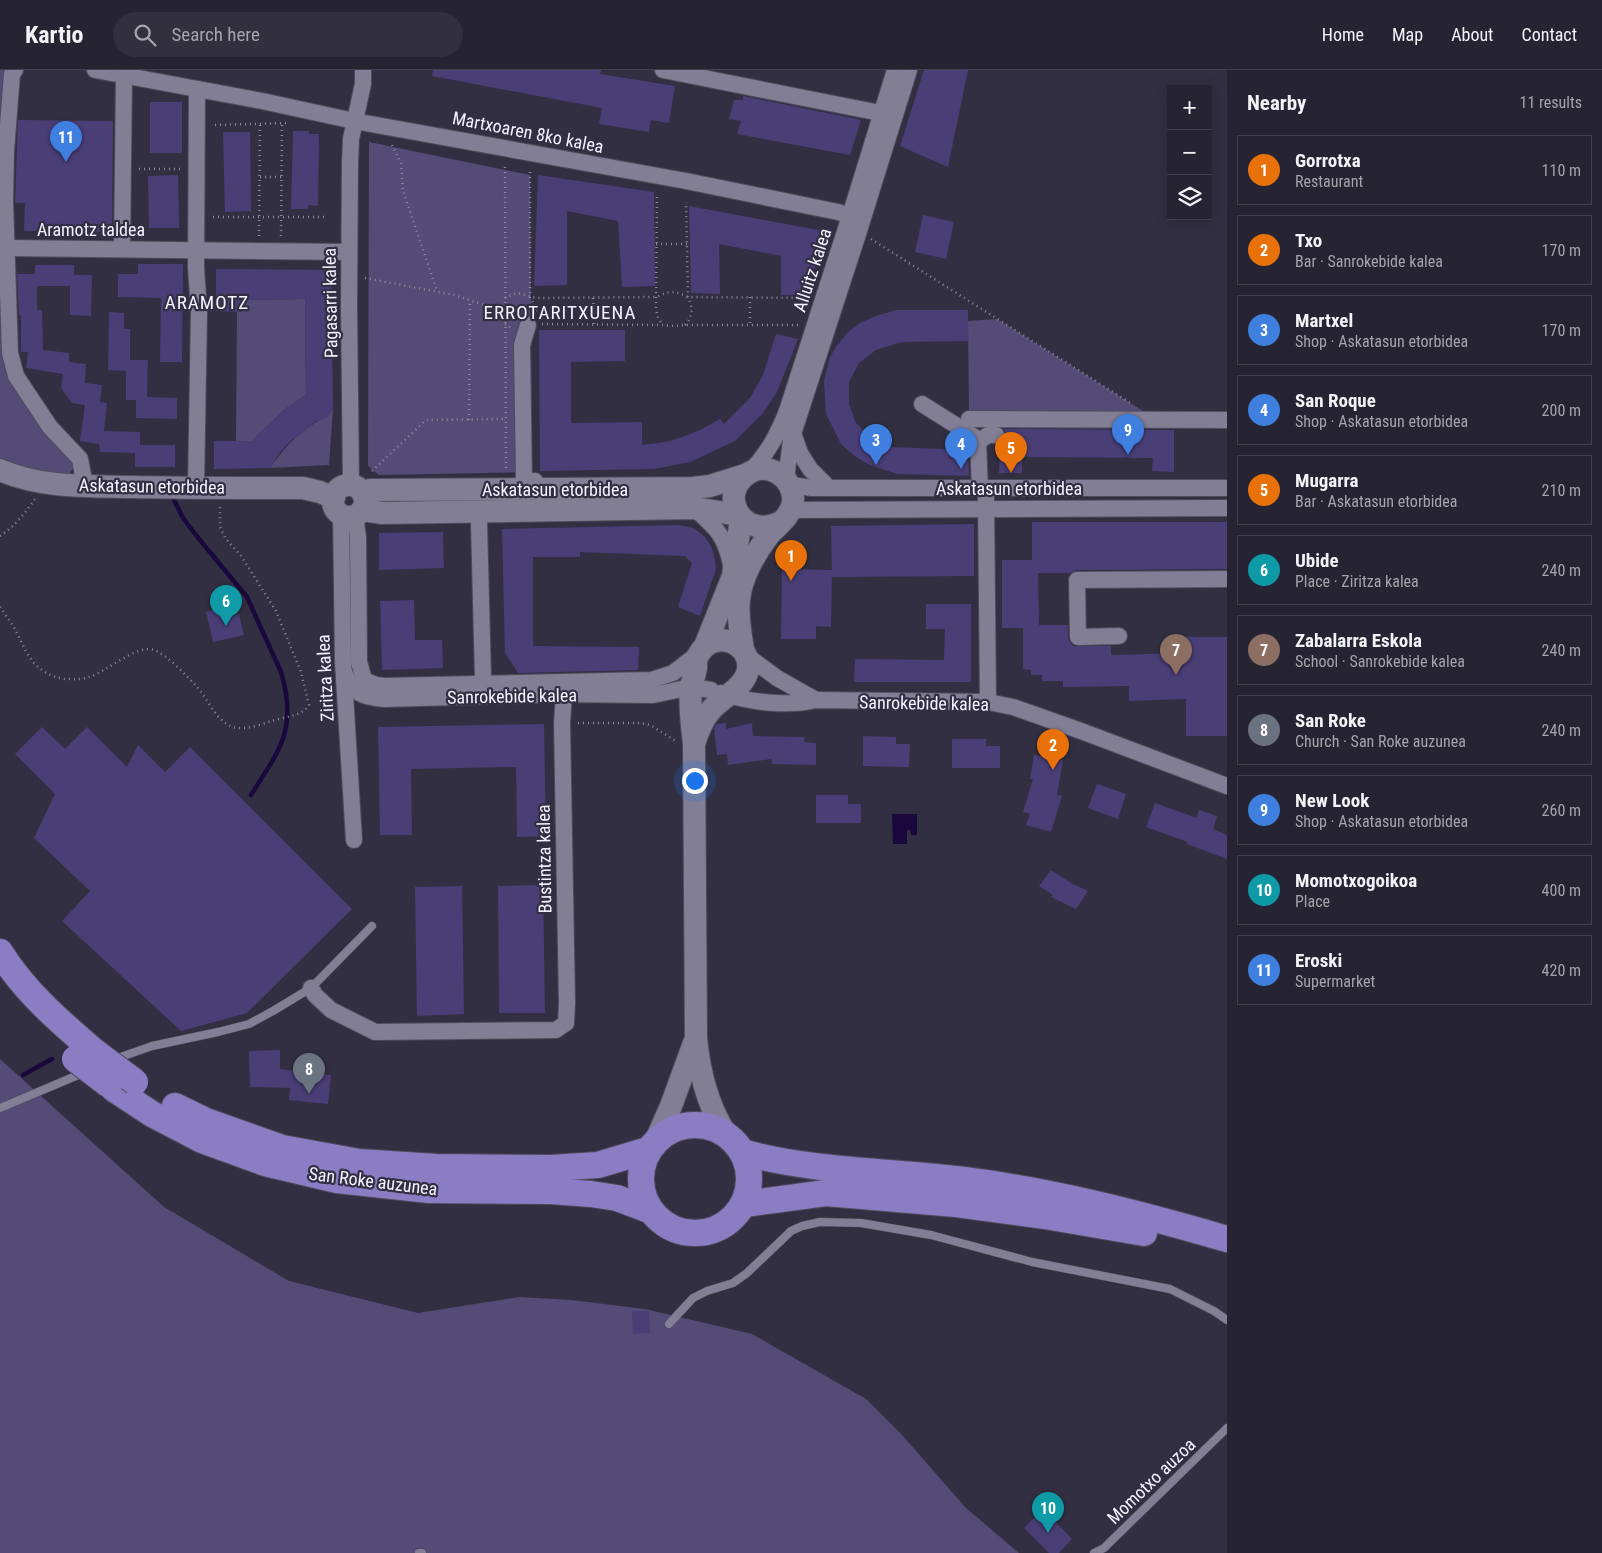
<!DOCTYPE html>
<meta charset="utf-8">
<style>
body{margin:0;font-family:"Roboto Condensed",sans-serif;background:#322f3e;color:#f1f3f6}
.controls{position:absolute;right:15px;top:15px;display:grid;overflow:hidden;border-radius:0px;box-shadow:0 2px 12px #0003}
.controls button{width:45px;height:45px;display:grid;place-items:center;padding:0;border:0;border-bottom:1px solid #42404d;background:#262332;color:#f1f3f6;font:25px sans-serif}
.you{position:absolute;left:694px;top:710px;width:18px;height:18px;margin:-12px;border:4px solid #fff;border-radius:50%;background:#1a73e8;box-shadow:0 0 0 8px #1a73e833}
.badge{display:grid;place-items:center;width:32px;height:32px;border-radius:50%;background:#bca0f2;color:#fff;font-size:16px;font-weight:700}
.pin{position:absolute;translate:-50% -41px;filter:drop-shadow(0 1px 2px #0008)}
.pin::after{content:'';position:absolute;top:26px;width:18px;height:15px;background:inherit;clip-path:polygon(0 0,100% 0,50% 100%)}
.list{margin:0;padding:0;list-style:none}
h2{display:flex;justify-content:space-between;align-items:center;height:65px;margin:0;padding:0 20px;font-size:21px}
h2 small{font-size:16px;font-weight:400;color:#a4a4ac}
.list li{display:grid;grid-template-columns:32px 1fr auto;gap:15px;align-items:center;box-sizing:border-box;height:70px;margin:0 10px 10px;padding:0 10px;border:1px solid #42404d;border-radius:0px}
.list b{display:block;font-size:19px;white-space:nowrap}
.list p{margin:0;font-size:16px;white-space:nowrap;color:#a4a4ac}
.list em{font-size:16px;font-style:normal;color:#a4a4ac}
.icon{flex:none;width:28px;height:28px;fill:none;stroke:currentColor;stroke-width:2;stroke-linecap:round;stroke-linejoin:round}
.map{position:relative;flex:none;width:1227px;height:1483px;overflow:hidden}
header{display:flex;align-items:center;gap:30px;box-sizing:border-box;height:70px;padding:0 25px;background:#262332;border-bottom:1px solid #42404d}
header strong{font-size:24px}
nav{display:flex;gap:28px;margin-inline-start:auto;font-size:18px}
.search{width:350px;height:45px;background:#322f3e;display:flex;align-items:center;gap:12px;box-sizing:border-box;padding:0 18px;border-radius:28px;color:#a4a4ac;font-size:19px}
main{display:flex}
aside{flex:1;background:#262332}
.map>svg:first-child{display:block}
.green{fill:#544c76}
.water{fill:#1a083c}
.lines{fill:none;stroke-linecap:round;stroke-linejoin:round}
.stream{stroke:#1a083c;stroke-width:4.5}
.building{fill:#4a3e76}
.lane-casing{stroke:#4e4c5c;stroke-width:9}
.street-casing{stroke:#4e4c5c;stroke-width:18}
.secondary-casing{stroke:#4e4c5c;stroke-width:24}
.primary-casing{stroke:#4e4c5c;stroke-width:28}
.path{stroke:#8c8a9a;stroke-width:2.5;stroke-dasharray:1 4;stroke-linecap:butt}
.lane{stroke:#817e95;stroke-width:8}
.street{stroke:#817e95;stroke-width:16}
.secondary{stroke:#817e95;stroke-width:22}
.primary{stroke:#8b7dc3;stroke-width:26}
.primary-bridge-casing{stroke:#4e4c5c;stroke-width:28;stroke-linecap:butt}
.primary-bridge{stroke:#8b7dc3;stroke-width:26}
.labels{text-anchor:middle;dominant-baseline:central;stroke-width:4.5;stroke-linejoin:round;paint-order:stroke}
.street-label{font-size:18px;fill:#f4f2ff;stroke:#322f42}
.neighbourhood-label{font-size:19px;letter-spacing:1px;fill:#f4f2ff;stroke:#322f42}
</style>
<header>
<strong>Kartio</strong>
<div class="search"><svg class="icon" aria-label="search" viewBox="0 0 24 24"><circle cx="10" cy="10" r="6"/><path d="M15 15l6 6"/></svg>Search here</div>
<nav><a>Home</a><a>Map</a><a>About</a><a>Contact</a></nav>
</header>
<main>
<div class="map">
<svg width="1227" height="1483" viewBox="0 0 1227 1483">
<rect width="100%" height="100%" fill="#322f42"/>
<g class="green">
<polygon points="0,0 12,0 10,283 69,378 74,397 62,414 0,400"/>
<polygon points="369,72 530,105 532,402 379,405 368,396"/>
<polygon points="305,229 306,325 285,339 252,371 236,372 237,241 243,242 243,230"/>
<polygon points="997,249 1143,341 969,341 968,251"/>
<path d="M333 339 329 395 270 398C282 380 297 364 315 353 324 347 325 350 333 339Z"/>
<polygon points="0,989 164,1137 289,1211 418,1243 519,1227 571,1230 645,1239 752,1264 866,1329 902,1365 966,1438 1019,1483 0,1483"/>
</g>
<polygon class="water" points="892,744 917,744 917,765 911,765 910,760 907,760 907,774 893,774"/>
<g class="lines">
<g class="stream">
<path d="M171 424 183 448 195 464 247 527 281 602C298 659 280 679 251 725"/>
<polyline points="23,1005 52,989"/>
</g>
</g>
<g class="building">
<polygon points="433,0 601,0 600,4 675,16 669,53 651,50 649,62 599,54 602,38 432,6"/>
<polygon points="924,0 968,0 948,97 900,76"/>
<polygon points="743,26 861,50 850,85 737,64 741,51 729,49 734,30 743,30"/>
<rect x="150" y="32" width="32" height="51"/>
<polygon points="18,50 113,51 112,162 24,161 25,133 15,133"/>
<polygon points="293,61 309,61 309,64 319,64 318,136 308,135 308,139 291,139"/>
<polygon points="223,62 250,62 251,141 225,142"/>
<polygon points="178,105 179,158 149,158 148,106"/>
<polygon points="538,105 654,122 655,216 622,217 618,151 567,141 567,215 534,216"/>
<polygon points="689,136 824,161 808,225 781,225 781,186 719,174 720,224 691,223"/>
<polygon points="923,145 954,152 946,189 915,182"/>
<polygon points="138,194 183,194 182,292 160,292 161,228 118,227 118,204 138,204"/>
<polygon points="35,195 74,195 74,205 92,205 91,246 70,245 70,216 37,216 37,240 42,240 43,280 69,283 69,292 86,294 85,313 102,315 100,332 107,333 104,361 140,362 140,375 175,375 175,397 135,397 135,383 100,382 99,374 80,371 85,335 72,333 61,318 63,304 26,298 28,282 21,282 21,246 19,245 17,204 35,204"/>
<polygon points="216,199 331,200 333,339 327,348 315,352 291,371 280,382 270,398 214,399 214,371 252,371 285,339 306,325 305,229 243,230 243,242 216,241"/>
<polygon points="896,240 968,240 968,271 902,272 876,280 859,293 849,312 849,334 856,353 870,368 892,377 968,380 969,406 897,404 870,395 856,387 841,374 826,344 824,311 830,287 836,277 848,262 860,253 876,246"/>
<polygon points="109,242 124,243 124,259 130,259 130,290 148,290 147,327 177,328 177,349 136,348 136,330 126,330 126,301 108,300"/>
<polygon points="539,260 625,260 625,291 571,292 571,353 642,352 642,375 666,372 685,366 702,359 720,349 724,354 750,328 763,305 776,264 798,269 777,322 763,343 735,371 690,392 654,399 540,401"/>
<polygon points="1004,359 1174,360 1174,402 1152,401 1153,388 1022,387 1022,403 999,403 1000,374 1005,370 1006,365"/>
<polygon points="1032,452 1227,452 1227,499 1077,500 1070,503 1038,503 1039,555 1068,555 1068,568 1070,573 1074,576 1111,576 1111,585 1185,583 1185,567 1227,567 1227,666 1186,666 1186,629 1129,631 1129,616 1063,617 1063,611 1042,611 1042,605 1031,605 1031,600 1023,599 1023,558 1002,558 1002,490 1032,490"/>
<polygon points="974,454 974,506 832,507 831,456"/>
<polygon points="679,455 694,458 705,467 711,476 715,489 716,499 700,546 678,537 692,493 685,486 580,482 580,487 533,487 533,576 639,577 638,600 518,603 505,583 502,459"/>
<polygon points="443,462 444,498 379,500 379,463"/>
<polygon points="782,499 832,500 831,557 816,556 816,569 781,569"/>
<polygon points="414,530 415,570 442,570 443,598 382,600 380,531"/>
<polygon points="926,534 971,534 971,612 854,612 855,589 944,590 945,559 926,559"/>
<polygon points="220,538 223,548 239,544 244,565 213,572 206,542"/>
<polygon points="726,653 726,659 752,653 753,666 805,667 804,672 816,673 816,695 772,694 772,689 728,695 727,684 717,685 714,658 717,654"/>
<polygon points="544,654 546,766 517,767 516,697 411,699 412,765 380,765 378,657"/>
<polygon points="42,657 65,679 87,657 127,697 138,675 165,702 190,677 352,839 247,943 181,961 62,851 90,821 34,768 55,724 15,684"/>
<polygon points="863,666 896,667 896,674 910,674 909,697 863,696"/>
<polygon points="952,669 986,669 986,676 1000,676 1000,698 952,698"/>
<polygon points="1034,685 1063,690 1057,725 1062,726 1051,762 1026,755 1030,744 1023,742 1033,709 1030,709"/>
<polygon points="1097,714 1126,724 1118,749 1088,738"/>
<polygon points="816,725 848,725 848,734 861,734 861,753 816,753"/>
<polygon points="1155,733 1197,748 1199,740 1217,746 1213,759 1227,765 1227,789 1187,774 1188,772 1146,757"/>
<polygon points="1051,800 1071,813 1088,821 1076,839 1051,827 1053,825 1039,816"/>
<polygon points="543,815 545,943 499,943 498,816"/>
<polygon points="462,816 464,944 417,946 415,817"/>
<polygon points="280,980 280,999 331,1005 328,1034 289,1030 290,1018 250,1017 249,981"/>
<polygon points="632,1241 649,1241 650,1263 633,1264"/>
<polygon points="1043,1439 1072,1469 1059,1483 1049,1483 1024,1458"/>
</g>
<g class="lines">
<g class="lane-casing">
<g id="lane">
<polyline points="115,989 152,976 218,962 249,954 273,941 311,918 372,856"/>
<polyline points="0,1038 83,1003"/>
<polyline points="669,1254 693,1228 707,1221 733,1213 747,1203 791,1161 802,1156 820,1152 861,1153 931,1165 1032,1192 1170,1219 1214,1241 1227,1250"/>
<polyline points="419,1483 422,1483"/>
<polyline points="1094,1483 1104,1478 1227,1358"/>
</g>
</g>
<g class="street-casing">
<g id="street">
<polyline points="15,0 12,4 6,81 5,131 10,283 16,306 50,357 80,389 85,416"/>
<polyline points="95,0 262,31 354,51 686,111 838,142 850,146"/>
<polyline points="663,0 880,43"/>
<polyline points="7,178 349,182"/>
<polyline points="122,179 124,6"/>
<polyline points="528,255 522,275 524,411 535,411"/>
<polyline points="922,334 976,368 978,372 980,419"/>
<polyline points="969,349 1227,350"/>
<polyline points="793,363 800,383 810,399 829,418"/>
<polyline points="978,372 988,365 996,365"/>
<path d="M749 403C768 383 777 366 787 341L850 146 895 0"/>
<polyline points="786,409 791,370 858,164 909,0"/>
<polyline points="351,415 349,236 350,92 351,69 363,14 363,0"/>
<polyline points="791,415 812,418 1227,418"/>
<polyline points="196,418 199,241 196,198 197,19"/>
<polyline points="986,429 988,632"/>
<path d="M694 438C716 458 725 465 731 495"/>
<polyline points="791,440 1227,438"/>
<polyline points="341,444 343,592 354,770"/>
<polyline points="355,445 358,467 359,592 364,610 376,615 384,616 651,610 673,603 699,583"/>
<polyline points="479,453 483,608"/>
<polyline points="1119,566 1078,567 1077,510 1227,509"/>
<polyline points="746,585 777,608 816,630"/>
<path d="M344 602C353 624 362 627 384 629L564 624 653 625 691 617 711 620"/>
<path d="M721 623C749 632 786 637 816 630L988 632 1013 637 1081 661 1227 716"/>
<polyline points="311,918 315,925 331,940 375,962 556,960 566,953 567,933 562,653 564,624"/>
</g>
</g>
<g class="secondary-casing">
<g id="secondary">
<path d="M0 400C41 418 88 416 132 417 189 418 246 418 303 418L320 422 334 428"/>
<circle cx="349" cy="431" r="16"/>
<polyline points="363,424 370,420 693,418 710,416 745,405"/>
<polyline points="362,440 383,443 694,438 739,445"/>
<polyline points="705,576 733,506 741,448"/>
<path d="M743 580C741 564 737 547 739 530 741 508 755 483 769 465 778 455 791 446 793 432 795 407 766 389 746 405 717 427 744 471 781 452"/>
<path d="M694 674C698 661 702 650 711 640 722 627 746 617 748 599 751 571 713 559 699 584 696 588 696 593 696 598 695 605 692 611 691 617 689 636 692 656 694 674L696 969C700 1004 707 1033 725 1063"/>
<polyline points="656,1070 671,1036 694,973"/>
</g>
</g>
<g class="primary-casing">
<g id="primary">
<path d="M0 882C24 921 60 952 95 982"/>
<polyline points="114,1019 152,1044 202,1070 265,1093 337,1110 429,1120 551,1121 591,1124 617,1128 649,1140"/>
<polyline points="175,1036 206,1051 282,1078 359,1092 436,1097 551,1098 598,1095 648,1080"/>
<circle cx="695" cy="1109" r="54"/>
<path d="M742 1082C813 1102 891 1101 964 1110 1053 1121 1141 1144 1227 1169"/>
<polyline points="744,1134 826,1123 956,1134 1045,1146 1144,1163"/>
</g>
</g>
<g class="path">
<polyline points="215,55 288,53"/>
<polyline points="392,75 401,93 403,121 437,221"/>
<polyline points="505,97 506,401"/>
<polyline points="139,99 183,99"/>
<polyline points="530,102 530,228 535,235 536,242"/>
<polyline points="260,107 282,107"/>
<polyline points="657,127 656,239 658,248 662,254"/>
<polyline points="213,147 327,147"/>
<polyline points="259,166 260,53"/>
<polyline points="281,166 282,53"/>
<polyline points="871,169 1132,334"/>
<polyline points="656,174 687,174"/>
<polyline points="365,208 454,225 505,242"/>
<polyline points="750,227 750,255"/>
<path d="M505 228 517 223 536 228 657 227C669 220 676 221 688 227L808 228"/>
<polyline points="593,228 594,254"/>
<polyline points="505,254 512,258"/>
<polyline points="542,254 662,255 674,256 685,255 801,255"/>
<path d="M685 255C693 246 693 238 688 227L686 132"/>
<polyline points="469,350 470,231"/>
<polyline points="372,401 426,350 506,349"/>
<path d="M0 466C14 457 25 443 35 429"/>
<path d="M0 537C4 543 9 549 13 556 21 569 25 584 36 595 44 603 55 608 66 609 74 609 82 610 89 607 107 602 136 574 154 580 167 585 187 606 197 617 209 630 218 657 239 658 251 659 264 653 275 650 288 646 302 646 309 635L301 602 276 541 241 486 226 469 220 457V436"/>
<polyline points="578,653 640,653 650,655 676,671"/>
</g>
<use href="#lane" class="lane"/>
<use href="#street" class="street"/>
<use href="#secondary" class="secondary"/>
<use href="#primary" class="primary"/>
<g class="primary-bridge-casing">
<g id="primary-bridge">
<polyline points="95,982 135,1012"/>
<polyline points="75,989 109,1015"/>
</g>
</g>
<use href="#primary-bridge" class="primary-bridge"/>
</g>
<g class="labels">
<g class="street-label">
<text transform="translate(528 62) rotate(11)">Martxoaren 8ko kalea</text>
<text x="91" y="159">Aramotz taldea</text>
<text transform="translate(812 200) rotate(-72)">Alluitz kalea</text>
<text transform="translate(330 233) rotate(-91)">Pagasarri kalea</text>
<text transform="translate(152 416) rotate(1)">Askatasun etorbidea</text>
<text x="1009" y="418">Askatasun etorbidea</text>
<text x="555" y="419">Askatasun etorbidea</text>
<text transform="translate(325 608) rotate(-93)">Ziritza kalea</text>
<text transform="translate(512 626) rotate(-1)">Sanrokebide kalea</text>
<text transform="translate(924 633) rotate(1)">Sanrokebide kalea</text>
<text transform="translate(544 789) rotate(-91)">Bustintza kalea</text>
<text transform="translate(373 1111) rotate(7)">San Roke auzunea</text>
<text transform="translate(1151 1411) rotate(-44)">Momotxo auzoa</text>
</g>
<g class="neighbourhood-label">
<text x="207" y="232">ARAMOTZ</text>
<text x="560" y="242">ERROTARITXUENA</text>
</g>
</g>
</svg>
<div class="controls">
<button>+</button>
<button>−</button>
<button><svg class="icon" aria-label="layers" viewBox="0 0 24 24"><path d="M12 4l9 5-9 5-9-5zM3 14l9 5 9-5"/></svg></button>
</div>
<div class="you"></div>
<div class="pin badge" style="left:791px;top:511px;background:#e8710a">1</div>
<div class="pin badge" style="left:1053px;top:700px;background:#e8710a">2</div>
<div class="pin badge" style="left:876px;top:395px;background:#3f7fe0">3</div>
<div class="pin badge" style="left:961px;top:399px;background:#3f7fe0">4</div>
<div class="pin badge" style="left:1011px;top:403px;background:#e8710a">5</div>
<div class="pin badge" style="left:226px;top:556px;background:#0f9aa8">6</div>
<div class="pin badge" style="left:1176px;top:605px;background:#8d6e63">7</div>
<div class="pin badge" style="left:309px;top:1024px;background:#6b7280">8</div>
<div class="pin badge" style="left:1128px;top:385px;background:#3f7fe0">9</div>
<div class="pin badge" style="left:1048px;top:1463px;background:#0f9aa8">10</div>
<div class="pin badge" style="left:66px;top:92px;background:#3f7fe0">11</div>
</div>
<aside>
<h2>Nearby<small>11 results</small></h2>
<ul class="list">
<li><span class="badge" style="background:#e8710a">1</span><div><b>Gorrotxa</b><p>Restaurant</p></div><em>110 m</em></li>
<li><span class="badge" style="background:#e8710a">2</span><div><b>Txo</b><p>Bar · Sanrokebide kalea</p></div><em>170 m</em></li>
<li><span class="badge" style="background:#3f7fe0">3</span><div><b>Martxel</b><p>Shop · Askatasun etorbidea</p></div><em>170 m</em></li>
<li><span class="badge" style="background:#3f7fe0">4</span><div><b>San Roque</b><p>Shop · Askatasun etorbidea</p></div><em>200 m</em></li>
<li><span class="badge" style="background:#e8710a">5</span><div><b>Mugarra</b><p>Bar · Askatasun etorbidea</p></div><em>210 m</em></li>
<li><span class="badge" style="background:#0f9aa8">6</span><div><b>Ubide</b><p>Place · Ziritza kalea</p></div><em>240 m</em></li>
<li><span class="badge" style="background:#8d6e63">7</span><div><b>Zabalarra Eskola</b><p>School · Sanrokebide kalea</p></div><em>240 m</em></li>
<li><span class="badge" style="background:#6b7280">8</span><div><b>San Roke</b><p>Church · San Roke auzunea</p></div><em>240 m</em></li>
<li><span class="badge" style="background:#3f7fe0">9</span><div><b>New Look</b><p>Shop · Askatasun etorbidea</p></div><em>260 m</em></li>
<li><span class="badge" style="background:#0f9aa8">10</span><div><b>Momotxogoikoa</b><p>Place</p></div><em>400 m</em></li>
<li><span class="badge" style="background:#3f7fe0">11</span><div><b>Eroski</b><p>Supermarket</p></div><em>420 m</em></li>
</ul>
</aside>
</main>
